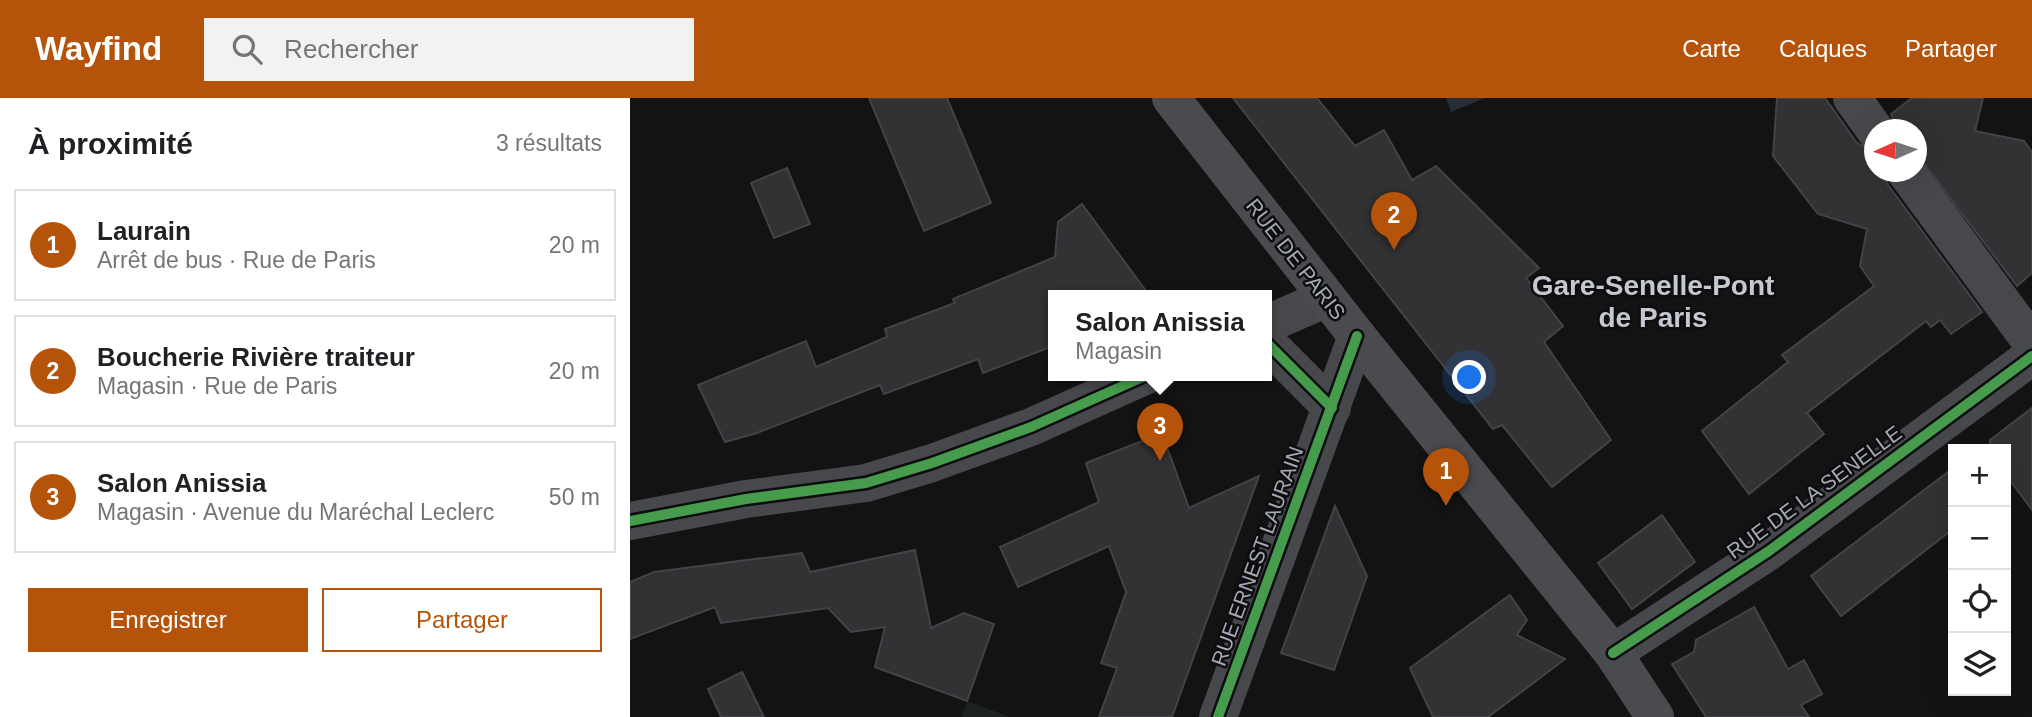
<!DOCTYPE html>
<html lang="fr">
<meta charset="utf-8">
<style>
body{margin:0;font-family:Helvetica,sans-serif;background:#f2f2f2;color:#202124}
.controls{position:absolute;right:21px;bottom:21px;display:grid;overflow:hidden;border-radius:0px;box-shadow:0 7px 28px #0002}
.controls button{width:63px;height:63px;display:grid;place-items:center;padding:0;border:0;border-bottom:2px solid #e0e0e0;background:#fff;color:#202124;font:35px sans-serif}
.compass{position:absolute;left:1234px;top:21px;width:63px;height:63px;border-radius:50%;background:#fff;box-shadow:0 7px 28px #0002;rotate:267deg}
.you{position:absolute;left:840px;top:280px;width:24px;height:24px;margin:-18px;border:5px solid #fff;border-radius:50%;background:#1a73e8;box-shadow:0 0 0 10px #1a73e833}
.badge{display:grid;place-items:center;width:46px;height:46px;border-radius:50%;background:#b45309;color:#fff;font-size:23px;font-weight:700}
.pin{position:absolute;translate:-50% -58px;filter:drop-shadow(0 2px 4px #0008)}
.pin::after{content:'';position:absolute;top:37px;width:24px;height:21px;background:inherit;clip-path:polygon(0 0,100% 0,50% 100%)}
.popup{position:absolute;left:418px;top:192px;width:224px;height:91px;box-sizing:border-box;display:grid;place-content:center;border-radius:0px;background:#fff;filter:drop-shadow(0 2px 5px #0005);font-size:23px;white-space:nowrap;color:#757577}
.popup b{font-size:26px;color:#202124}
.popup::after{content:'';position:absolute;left:50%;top:100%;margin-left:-14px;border:14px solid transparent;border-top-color:#fff}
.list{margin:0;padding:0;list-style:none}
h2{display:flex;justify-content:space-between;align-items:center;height:91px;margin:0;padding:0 28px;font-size:30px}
h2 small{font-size:23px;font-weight:400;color:#757577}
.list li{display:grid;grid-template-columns:46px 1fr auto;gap:21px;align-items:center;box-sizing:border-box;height:112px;margin:0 14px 14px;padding:0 14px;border:2px solid #e0e0e0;border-radius:0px}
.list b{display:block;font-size:26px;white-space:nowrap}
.list p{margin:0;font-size:23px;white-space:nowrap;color:#757577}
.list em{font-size:23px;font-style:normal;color:#757577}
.actions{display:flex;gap:14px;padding:21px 28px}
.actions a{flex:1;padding:16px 0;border:2px solid #b45309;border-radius:0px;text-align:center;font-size:24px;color:#b45309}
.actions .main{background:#b45309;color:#fff}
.icon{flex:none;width:38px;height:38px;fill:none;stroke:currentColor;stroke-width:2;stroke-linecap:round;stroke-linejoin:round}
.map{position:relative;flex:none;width:1402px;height:619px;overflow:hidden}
header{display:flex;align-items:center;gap:42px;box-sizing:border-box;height:98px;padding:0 35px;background:#b45309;color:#fff}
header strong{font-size:33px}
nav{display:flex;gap:38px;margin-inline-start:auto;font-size:24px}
.search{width:490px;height:63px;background:#f2f2f2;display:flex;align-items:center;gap:18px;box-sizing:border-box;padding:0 24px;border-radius:0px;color:#757577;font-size:26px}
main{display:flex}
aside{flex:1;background:#fff}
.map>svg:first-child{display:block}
.green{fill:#1c221d}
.water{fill:#272e35}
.building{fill:#323234;stroke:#424347;stroke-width:2}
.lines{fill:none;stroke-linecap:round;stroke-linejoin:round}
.minor{stroke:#47484c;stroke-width:38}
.major{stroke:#494b4e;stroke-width:38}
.cycleway-casing{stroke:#0d0d0f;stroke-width:15}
.cycleway{stroke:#469c4c;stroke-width:10}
.labels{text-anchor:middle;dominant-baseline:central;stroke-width:5;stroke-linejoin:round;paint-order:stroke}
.street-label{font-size:21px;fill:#a4a9b5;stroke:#0d0d0f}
.district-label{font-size:28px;font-weight:bold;fill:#c5c8d1;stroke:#0d0d0f}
</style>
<header>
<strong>Wayfind</strong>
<div class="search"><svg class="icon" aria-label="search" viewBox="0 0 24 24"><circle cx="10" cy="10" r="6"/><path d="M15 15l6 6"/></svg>Rechercher</div>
<nav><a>Carte</a><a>Calques</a><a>Partager</a></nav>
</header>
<main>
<aside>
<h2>À proximité<small>3 résultats</small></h2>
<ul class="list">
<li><span class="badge">1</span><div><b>Laurain</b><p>Arrêt de bus · Rue de Paris</p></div><em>20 m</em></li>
<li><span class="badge">2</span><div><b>Boucherie Rivière traiteur</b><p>Magasin · Rue de Paris</p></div><em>20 m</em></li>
<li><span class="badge">3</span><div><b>Salon Anissia</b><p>Magasin · Avenue du Maréchal Leclerc</p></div><em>50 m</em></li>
</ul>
<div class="actions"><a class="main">Enregistrer</a><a>Partager</a></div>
</aside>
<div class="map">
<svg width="1402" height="619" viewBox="0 0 1402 619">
<rect width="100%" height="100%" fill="#131313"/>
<polygon class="green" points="337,603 380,619 332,619"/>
<polygon class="water" points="816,0 855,0 821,14"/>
<g class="building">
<polygon points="239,0 317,0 361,105 294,133"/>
<polygon points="603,0 687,0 725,48 754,32 782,82 806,68 909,170 896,180 933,228 914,244 981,342 922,389 872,327 863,331"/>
<polygon points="1147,0 1195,0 1227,45 1244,53 1244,74 1255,74 1258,87 1352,214 1321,236 1310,222 1301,229 1296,223 1177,315 1194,336 1119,396 1072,333 1158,264 1152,257 1244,188 1230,168 1237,131 1188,116 1143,58"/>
<polygon points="1282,0 1353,0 1345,33 1394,43 1402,54 1402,175 1387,188 1286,55 1286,32 1267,32 1261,16"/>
<polygon points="157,70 180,126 144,140 121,85"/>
<polygon points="452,106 519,197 423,197 423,248 353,275 348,261 254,296 250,287 127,335 95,344 68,287 176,243 186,269 257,239 255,231 325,205 323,201 425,159 428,124"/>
<polygon points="1402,310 1402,412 1376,377 1376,351 1360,351 1360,342"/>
<polygon points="532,335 559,410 629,378 542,619 469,619 487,570 471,565 496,494 479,448 388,489 370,449 469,404 456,365"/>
<polygon points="1323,370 1323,431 1211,518 1181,478"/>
<polygon points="705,408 737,478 704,572 651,555"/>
<polygon points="1032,417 1065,464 1002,511 968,465"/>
<polygon points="285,452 301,530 334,515 364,526 337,603 245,569 255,529 221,534 198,510 91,525 85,509 0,541 0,484 24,474 172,455 180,474"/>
<polygon points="880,497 897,522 887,537 935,561 858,619 803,619 780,570"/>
<polygon points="1124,509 1158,571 1174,562 1192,596 1171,607 1179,619 1076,619 1042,566 1064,554 1066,542"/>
<polygon points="112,574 134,619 91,619 78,591"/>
</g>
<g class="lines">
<g class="minor">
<polyline points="1222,0 1245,32"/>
<polyline points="1276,74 1402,245"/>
<polyline points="637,226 697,200"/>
<polyline points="637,245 702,310"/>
<polyline points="0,423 116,401 236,385 302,365 401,329 517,277"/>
<polyline points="983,555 1139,453 1402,258"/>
<polyline points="588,619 727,238"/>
</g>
<polyline class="major" points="541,0 727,238 983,555 1025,619"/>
<g class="cycleway-casing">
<g id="cycleway">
<polyline points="637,245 702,310"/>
<polyline points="0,423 116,401 236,385 302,365 401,329 517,277"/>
<polyline points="983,555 1139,453 1402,258"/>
<polyline points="588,619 727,238"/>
</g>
</g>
<use href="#cycleway" class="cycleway"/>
</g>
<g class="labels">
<g class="street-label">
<text transform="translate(666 161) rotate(52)">RUE DE PARIS</text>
<text transform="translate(1184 394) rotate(-36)">RUE DE LA SENELLE</text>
<text transform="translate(627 458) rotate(-70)">RUE ERNEST LAURAIN</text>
</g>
<g class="district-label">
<text x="1023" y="187">Gare-Senelle-Pont<tspan x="1023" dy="32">de Paris</tspan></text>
</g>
</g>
</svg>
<div class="controls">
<button>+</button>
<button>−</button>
<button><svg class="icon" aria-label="locate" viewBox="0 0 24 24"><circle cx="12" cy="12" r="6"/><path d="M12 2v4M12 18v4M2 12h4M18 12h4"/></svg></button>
<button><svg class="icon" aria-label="layers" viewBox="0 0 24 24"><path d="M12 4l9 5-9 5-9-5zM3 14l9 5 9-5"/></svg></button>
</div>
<svg class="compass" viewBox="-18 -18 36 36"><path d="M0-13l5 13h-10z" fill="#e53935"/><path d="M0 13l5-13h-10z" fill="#757577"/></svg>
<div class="you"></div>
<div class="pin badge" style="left:816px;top:408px">1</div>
<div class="pin badge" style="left:764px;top:152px">2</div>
<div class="pin badge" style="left:530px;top:363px">3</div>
<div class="popup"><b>Salon Anissia</b>Magasin</div>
</div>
</main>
